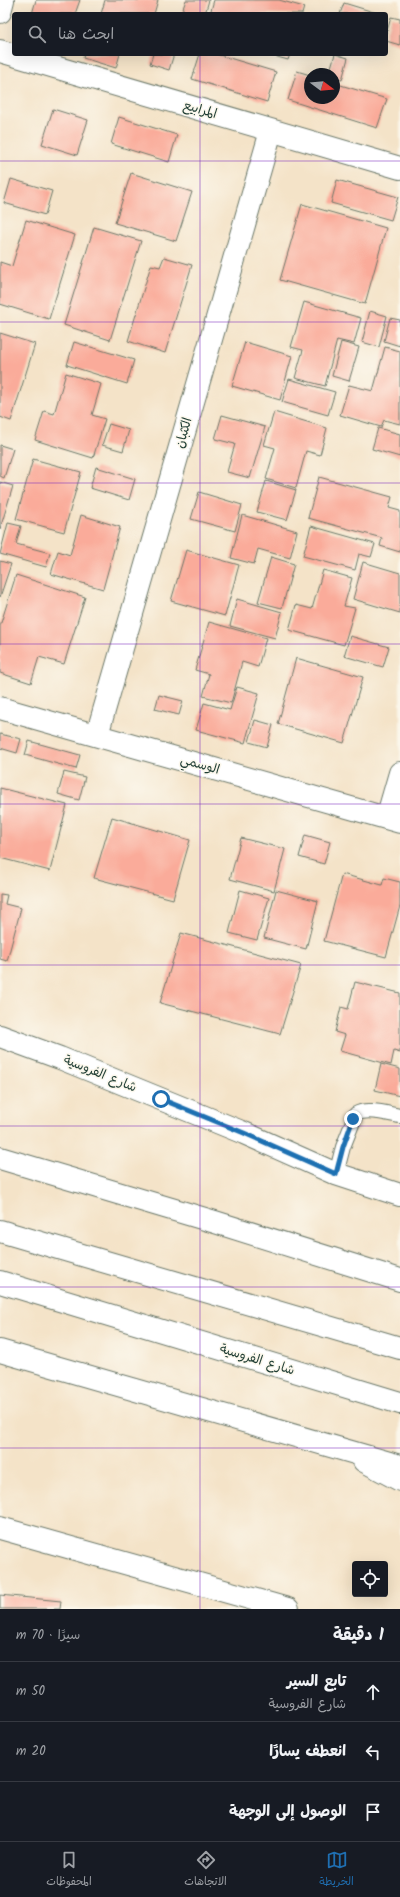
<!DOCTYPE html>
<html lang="ar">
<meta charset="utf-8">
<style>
body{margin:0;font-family:Kalam,"Playpen Sans Arabic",sans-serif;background:#20242c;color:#f1f3f6;direction:rtl}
.controls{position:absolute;right:12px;bottom:12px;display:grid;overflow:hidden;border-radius:4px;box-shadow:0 4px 16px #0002}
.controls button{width:36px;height:36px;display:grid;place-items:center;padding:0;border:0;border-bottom:1px solid #363941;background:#171b24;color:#f1f3f6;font:20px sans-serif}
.compass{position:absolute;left:304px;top:68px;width:36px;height:36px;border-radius:50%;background:#171b24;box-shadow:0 4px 16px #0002;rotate:106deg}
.stop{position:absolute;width:12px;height:12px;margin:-9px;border:3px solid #1f6fb2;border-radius:50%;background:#fff}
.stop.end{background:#1f6fb2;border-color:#fff;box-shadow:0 1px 4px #0008}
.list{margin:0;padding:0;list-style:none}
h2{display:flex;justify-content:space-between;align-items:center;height:52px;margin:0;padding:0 16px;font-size:17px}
h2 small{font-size:13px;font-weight:400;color:#9ea1a6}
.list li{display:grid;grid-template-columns:26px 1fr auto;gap:12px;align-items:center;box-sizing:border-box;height:60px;padding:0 16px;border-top:1px solid #363941}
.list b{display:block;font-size:15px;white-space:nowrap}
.list p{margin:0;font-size:13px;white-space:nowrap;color:#9ea1a6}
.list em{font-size:13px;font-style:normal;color:#9ea1a6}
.icon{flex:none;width:22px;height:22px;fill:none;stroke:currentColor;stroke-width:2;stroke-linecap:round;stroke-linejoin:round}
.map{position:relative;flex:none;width:400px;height:1609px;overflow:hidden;direction:ltr}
.search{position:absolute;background:#171b24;box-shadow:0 4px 16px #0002;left:12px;right:12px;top:12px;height:44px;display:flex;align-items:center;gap:10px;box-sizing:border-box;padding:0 14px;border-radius:4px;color:#9ea1a6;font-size:15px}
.sheet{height:232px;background:#171b24}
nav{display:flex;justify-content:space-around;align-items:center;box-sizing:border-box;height:56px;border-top:1px solid #363941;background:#171b24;font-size:11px;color:#9ea1a6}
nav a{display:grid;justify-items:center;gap:2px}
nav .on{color:#1f6fb2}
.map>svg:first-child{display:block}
.building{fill:#faab9a}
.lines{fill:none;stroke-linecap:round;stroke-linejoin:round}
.service-casing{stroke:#6a7768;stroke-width:16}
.minor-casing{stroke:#6a7768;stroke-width:24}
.primary-casing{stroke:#6a7768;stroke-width:24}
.trunk-casing{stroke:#6a7768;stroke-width:24}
.service{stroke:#fff;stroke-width:14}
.minor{stroke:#fff;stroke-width:22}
.primary{stroke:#fff;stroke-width:22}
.trunk{stroke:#fff;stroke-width:22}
.route{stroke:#1f6fb2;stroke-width:5}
.grid{fill:none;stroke:#7b2cbf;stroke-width:1;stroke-opacity:0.55}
.labels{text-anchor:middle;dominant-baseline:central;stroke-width:3;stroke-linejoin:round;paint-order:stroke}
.street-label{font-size:13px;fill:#1f3d34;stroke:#fbf7ec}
</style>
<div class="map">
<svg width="400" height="1609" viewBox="0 0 400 1609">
<rect width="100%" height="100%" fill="#fbf7ec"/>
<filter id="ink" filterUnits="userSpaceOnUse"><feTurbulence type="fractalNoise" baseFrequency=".025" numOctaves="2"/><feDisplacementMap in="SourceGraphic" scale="8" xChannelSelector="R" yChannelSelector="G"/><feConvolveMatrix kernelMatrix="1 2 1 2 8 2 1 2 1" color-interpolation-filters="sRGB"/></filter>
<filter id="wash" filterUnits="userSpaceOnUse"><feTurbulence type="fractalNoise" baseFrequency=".012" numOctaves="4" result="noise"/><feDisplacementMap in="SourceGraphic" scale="16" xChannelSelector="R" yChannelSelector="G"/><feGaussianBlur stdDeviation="0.9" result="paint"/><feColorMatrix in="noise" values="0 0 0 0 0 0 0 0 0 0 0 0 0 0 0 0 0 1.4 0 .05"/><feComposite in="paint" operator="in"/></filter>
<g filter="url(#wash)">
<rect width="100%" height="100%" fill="#f4e3c8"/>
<g id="blocks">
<g class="building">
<polygon points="36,0 80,0 75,14 32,14"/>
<polygon points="105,0 158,0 154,14 101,14"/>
<polygon points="186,0 209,0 205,14 181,14"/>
<polygon points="214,0 279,0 304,7 302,14 210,14"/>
<polygon points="344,3 380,14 340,14"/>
<polygon points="391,17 400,19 400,45 386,41 386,35"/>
<polygon points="84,54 120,54 116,68 83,58"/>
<polygon points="153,54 174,54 169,70 150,64"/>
<polygon points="200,54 216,54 276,72 267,102 192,79"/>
<polygon points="267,54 290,54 288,60"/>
<polygon points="335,54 348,58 342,80 334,78 334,74 329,74"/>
<polygon points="297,71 310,75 310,98 334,98 334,83 387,99 377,128 288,100"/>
<polygon points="53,109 88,120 77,155 42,144"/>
<polygon points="119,117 177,135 169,162 111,144"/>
<polygon points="131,173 192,192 176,241 115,223"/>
<polygon points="11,179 52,191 45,215 4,203"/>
<polygon points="337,180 398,197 391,220 331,203"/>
<polygon points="302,204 386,228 365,304 280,280"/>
<polygon points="26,220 75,235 49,319 0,304 0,262 12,266"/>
<polygon points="94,227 141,241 110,340 64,325"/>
<polygon points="164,257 192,265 165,353 128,341 151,265 160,267"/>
<polygon points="304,302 361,318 354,344 337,340 325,386 295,378 303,350 291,347"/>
<polygon points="370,311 387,316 379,347 362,342"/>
<polygon points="390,318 400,320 400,346 384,341"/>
<polygon points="0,333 35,344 11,421 0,417"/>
<polygon points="74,342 134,360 127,384 67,365"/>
<polygon points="245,342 292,356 280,400 232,386"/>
<polygon points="341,342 359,347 349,381 332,376"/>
<polygon points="385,347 400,351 400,424 384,420 381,427 340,415 349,385 373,391"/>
<polygon points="66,373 101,384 92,415 105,419 93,458 35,440 44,411 54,414"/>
<polygon points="289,379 335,392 328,415 282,402"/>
<polygon points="274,412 327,428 320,455 306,451 296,488 266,479 275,448 264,445"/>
<polygon points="222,415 265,427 250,478 227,472 235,444 215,439"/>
<polygon points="109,424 129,430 123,451 102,445"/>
<polygon points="378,428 400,434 400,457 372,449"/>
<polygon points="0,445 13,449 4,478 0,476"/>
<polygon points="33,459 81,472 64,532 16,519"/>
<polygon points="96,467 135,479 129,500 90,488"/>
<polygon points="319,477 392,497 389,508 400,511 400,552 380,546 382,538 308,518"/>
<polygon points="266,481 296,490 287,520 257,512"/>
<polygon points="0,482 13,486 0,529"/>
<polygon points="199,492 242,505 235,531 191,519"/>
<polygon points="81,515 120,527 103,589 51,574 58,551 70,555"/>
<polygon points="242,515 297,531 290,558 258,549 254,564 231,558"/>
<polygon points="8,523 21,526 16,544 50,553 46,567 0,554"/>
<polygon points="311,526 375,544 371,557 359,554 355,570 303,556"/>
<polygon points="186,550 239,565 225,616 171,601"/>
<polygon points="271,557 294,564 282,608 258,602"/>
<polygon points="0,561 11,564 0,597"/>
<polygon points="363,562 400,573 400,613 353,599"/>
<polygon points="323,570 352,578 344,606 355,608 344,645 289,630 296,605 312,609"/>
<polygon points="16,575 85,597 64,664 39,657 31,683 0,673 0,626"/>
<polygon points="237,599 282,612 275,638 230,626"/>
<polygon points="209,622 266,638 258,667 242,662 231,703 203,696 209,674 195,670"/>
<polygon points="350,636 389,647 383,667 344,656"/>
<polygon points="296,658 363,677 344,743 278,724"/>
<polygon points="237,687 259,693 245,743 196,730 204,703 230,710"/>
<polygon points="159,695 183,701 179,715 155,709"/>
<polygon points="255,720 273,725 267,747 249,742"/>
<polygon points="0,734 21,739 17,753 0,748"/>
<polygon points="29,741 80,755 76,769 25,755"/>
<polygon points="64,772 85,777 79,800 58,794"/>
<polygon points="0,788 67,805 50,871 0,858"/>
<polygon points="112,817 190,840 173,899 94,878"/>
<polygon points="305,835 330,842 324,864 299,857"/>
<polygon points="241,838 285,849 274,891 230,879"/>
<polygon points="342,874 382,885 384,878 400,882 400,906 386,957 324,941"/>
<polygon points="240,890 269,898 257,940 229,933"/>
<polygon points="276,890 318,901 306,949 264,938"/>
<polygon points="0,894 7,895 5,904 21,908 7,961 0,959"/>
<polygon points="181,933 301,965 280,1034 160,1003"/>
<polygon points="355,982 400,993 400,1053 394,1051 391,1065 340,1051 345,1035 335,1032 341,1007 348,1009"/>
<polygon points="381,1064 400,1069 400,1096 375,1090"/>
<polygon points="0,1595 61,1601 60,1609 0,1609"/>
</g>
</g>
</g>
<g filter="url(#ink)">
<use href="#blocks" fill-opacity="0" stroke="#6a7768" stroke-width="1"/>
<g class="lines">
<g class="service-casing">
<path id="service" d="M336 1174 343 1147 356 1114C367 1107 388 1114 400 1116"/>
</g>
<g class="minor-casing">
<g id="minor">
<polyline points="0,12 3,0"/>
<polyline points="0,51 400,168"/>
<polyline points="0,708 400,822"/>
<polyline points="97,735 271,131"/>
<polyline points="387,818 400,773"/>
<polyline points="0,1036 60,1058 244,1133 336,1174 400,1195"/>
<polyline points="364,1461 400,1480"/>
<polyline points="0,1528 288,1609"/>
</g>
</g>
<g class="primary-casing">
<g id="primary">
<polyline points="0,1158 215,1222 400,1280"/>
<polyline points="0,1351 400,1466"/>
</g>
</g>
<g class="trunk-casing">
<g id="trunk">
<polyline points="0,1231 400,1348"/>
<polyline points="0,1282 400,1403"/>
</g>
</g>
<use href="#service" class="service"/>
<use href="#minor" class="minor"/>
<use href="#primary" class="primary"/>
<use href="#trunk" class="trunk"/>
</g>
</g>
<g class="lines" filter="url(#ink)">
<polyline class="route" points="161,1099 244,1133 336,1174 343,1147 353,1119"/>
</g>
<path class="grid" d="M200 0V14M200 54V1609M0 161H400M0 322H400M0 483H400M0 644H400M0 804H400M0 965H400M0 1126H400M0 1287H400M0 1448H400"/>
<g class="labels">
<g class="street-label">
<text transform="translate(200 110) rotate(16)">المرابيع</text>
<text transform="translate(184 433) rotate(-74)">الكثبان</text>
<text transform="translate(200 765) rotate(16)">الوسمي</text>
<text transform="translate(100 1074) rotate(22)">شارع الفروسية</text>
<text transform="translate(257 1360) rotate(17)">شارع الفروسية</text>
</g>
</g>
</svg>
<div class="controls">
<button><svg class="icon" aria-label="locate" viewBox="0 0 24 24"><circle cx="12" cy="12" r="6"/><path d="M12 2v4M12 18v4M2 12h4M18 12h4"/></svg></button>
</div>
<svg class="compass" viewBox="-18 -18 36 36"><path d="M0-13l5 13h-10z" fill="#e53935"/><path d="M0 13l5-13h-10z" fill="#9ea1a6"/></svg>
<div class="stop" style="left:161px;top:1099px"></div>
<div class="stop end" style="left:353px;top:1119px"></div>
<div class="search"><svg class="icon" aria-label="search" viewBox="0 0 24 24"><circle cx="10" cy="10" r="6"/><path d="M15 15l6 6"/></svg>ابحث هنا</div>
</div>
<section class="sheet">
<h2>1 دقيقة<small>سيرًا · 70 m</small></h2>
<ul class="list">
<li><svg class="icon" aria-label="ahead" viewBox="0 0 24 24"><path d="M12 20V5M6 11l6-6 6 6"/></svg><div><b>تابع السير</b><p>شارع الفروسية</p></div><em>50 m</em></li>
<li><svg class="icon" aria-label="left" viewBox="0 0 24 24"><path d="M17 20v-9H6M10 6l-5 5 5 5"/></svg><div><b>انعطف يسارًا</b></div><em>20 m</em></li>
<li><svg class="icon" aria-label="arrive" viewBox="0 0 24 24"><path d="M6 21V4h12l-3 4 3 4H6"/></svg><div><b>الوصول إلى الوجهة</b></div></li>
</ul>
</section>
<nav>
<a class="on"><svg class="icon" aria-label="map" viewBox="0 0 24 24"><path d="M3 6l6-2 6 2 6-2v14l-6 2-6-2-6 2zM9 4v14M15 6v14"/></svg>الخريطة</a>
<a><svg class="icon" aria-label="directions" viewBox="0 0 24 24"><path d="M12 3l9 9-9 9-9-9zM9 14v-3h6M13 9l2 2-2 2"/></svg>الاتجاهات</a>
<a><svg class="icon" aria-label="saved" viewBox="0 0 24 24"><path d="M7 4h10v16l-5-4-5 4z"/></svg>المحفوظات</a>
</nav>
